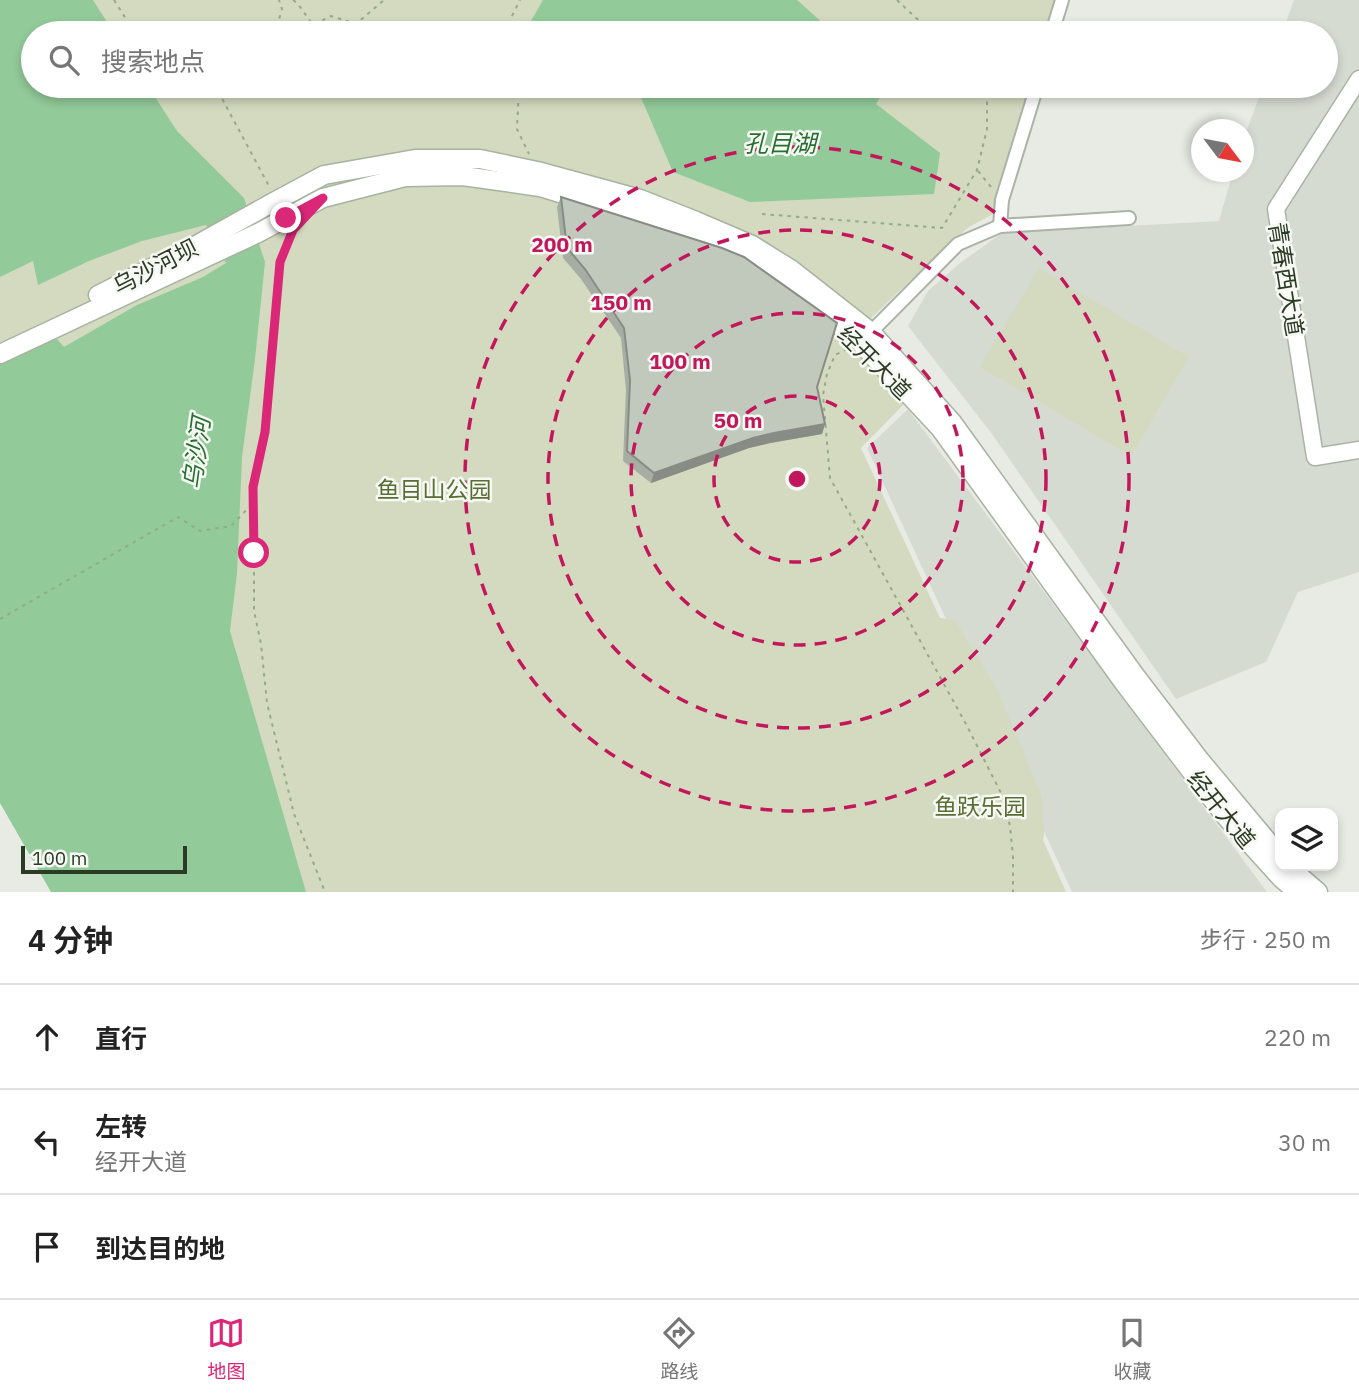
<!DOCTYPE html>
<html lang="zh">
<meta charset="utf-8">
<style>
body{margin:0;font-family:"IBM Plex Sans","Noto Sans SC",sans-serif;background:#f6f6f6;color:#222}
.controls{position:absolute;right:21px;bottom:21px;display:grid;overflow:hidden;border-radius:14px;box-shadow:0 4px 10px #0003}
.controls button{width:63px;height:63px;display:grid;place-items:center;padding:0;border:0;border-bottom:2px solid #e0e0e0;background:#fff;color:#222;font:35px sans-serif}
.compass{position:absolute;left:1191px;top:119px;width:63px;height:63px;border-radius:50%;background:#fff;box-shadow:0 4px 10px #0003;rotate:122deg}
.scale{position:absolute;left:21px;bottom:18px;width:166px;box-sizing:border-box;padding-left:7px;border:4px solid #2c3b25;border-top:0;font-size:19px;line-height:24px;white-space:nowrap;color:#2c3b25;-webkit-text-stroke:5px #f6f8f3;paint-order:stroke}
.stop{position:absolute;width:21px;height:21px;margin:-16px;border:5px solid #db2777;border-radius:50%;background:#fff}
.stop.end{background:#db2777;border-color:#fff;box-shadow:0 2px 7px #0008}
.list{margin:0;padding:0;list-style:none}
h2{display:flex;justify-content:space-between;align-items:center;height:91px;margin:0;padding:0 28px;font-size:30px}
h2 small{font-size:23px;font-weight:400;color:#767676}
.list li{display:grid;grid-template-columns:46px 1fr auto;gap:21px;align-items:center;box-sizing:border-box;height:105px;padding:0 28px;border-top:2px solid #e0e0e0}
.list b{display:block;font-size:26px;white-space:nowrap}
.list p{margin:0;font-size:23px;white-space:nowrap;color:#767676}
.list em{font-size:23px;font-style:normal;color:#767676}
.icon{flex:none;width:38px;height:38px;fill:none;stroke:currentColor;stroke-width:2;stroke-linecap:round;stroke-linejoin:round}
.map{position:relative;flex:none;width:1359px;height:892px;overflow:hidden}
.search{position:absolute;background:#fff;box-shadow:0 4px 10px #0003;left:21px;right:21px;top:21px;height:77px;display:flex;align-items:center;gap:18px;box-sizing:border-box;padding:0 24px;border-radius:38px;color:#767676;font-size:26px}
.sheet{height:406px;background:#fff}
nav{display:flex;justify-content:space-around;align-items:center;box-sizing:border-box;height:98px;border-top:2px solid #e0e0e0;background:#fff;font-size:19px;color:#767676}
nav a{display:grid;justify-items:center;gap:4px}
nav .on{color:#db2777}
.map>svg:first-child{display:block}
.built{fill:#d6dbd2}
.green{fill:#d3dabf}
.water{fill:#92ca99}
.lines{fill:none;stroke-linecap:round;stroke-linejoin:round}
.minor-casing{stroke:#abb3a6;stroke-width:16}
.tertiary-casing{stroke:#abb3a6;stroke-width:19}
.secondary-casing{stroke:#a7b3a0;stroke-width:21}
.path{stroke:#94ab87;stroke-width:2;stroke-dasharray:3.5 5;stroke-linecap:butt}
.minor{stroke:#fff;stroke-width:12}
.tertiary{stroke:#fff;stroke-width:16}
.secondary{stroke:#fff;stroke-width:18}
.secondary-bridge-casing{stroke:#a7b3a0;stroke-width:21;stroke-linecap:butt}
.secondary-bridge{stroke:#fff;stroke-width:18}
.wall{fill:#a6ada2}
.shaded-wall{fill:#878d84}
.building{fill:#c1c9bc;stroke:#878d84;stroke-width:2}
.route{stroke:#db2777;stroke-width:9}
.ring{fill:none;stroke:#c2185b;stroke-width:3.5;stroke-dasharray:12 9}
.labels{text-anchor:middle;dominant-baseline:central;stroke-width:5;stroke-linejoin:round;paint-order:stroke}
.street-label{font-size:23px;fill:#2c3b25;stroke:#f6f8f3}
.park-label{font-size:23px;fill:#596d34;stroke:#f6f8f3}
.water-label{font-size:24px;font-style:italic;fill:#266f30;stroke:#f6f8f3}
.centre{fill:#c2185b;stroke:#f6f8f3;stroke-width:3.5}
.ring-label{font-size:21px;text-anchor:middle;font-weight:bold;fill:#c2185b;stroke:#f6f8f3;stroke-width:5;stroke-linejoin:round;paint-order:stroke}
</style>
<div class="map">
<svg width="1359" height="892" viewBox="0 0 1359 892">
<rect width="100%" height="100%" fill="#e7ebe3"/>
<g class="built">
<polygon points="1294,0 1359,0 1359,572 1298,592 1266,662 1176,699 992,434 908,326 928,291 960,263 1002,233 1219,221 1233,172 1244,172 1244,138 1263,86 1326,86 1326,33 1282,33"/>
<polygon points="908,409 1267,892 1072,892 867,448"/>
</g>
<g class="green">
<polygon points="0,0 1056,0 1045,33 33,33 33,86 1029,86 993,214 969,227 949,244 871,318 849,345 906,402 861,448 940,618 955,620 997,689 1042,797 1044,835 1043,840 1066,892 138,892 0,561"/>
<polygon points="1039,268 1189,357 1131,456 980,367"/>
</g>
<g class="water">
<polygon points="0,0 93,0 114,33 33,33 33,86 148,86 177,131 244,198 265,262 255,359 242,457 237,573 230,631 306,892 51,892 0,803 0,354 50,331 64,347 137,305 203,277 226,263 206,225 142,241 89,261 38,285 33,261 0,277"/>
<polygon points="543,0 797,0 834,33 549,33 531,21"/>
<polygon points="636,86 887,86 876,104 940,153 934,194 750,202 673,172"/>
</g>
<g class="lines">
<g class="minor-casing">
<g id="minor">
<polyline points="1052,33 1062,0"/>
<polyline points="1000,226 1002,200 1037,86"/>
<polyline points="871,332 958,244 1000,226 1129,218"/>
</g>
</g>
<g class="tertiary-casing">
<polyline id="tertiary" points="1359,79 1276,209 1315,457 1359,450"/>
</g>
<g class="secondary-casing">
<g id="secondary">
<polyline points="283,197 324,175 415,159 480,159 537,171 640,199 696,221 752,245 792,270 871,332 952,422 1137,678 1199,759 1280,856"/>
<polyline points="98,295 191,248 270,204"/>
<polyline points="0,354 258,233 323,198 405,177 463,176 540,187 680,230 745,256 778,277 860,342 940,428 1124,683 1225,816 1281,878 1297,892"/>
<polyline points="1288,866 1318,892"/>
</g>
</g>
<g class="path">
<polyline points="114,0 135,33"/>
<polyline points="293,0 298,4 313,25 331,16 356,24 384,0"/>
<polyline points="897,0 916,18 938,33"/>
<polyline points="251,33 262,26 278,23 282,9 279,0"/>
<polyline points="513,33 512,16 520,0"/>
<polyline points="212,86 218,91 270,188"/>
<polyline points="519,86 517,129 529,154"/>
<polyline points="978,171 992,188"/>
<polyline points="762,214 942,228 977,170 987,129 987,99 983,86"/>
<polyline points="847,349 835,355 827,374 823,395 830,478 966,724 1003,797 1010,826 1013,857 1013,892"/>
<polyline points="254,504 254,611 261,644 267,703 294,814 325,892"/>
<polyline points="0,619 178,517 200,531 231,526 254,502 253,487 265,432 280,262 292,232"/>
</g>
<use href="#minor" class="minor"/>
<use href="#tertiary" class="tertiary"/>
<use href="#secondary" class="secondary"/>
<g class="secondary-bridge-casing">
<polyline id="secondary-bridge" points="270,204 283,197"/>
</g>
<use href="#secondary-bridge" class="secondary-bridge"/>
</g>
<polygon class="wall" points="561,197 817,387 825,424 822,434 770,443 749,448 651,483 623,461 626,390 621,338 581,279 563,258 557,207"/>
<polygon class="shaded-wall" points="825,424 822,434 770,443 749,448 651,483 654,473 753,438 774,433"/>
<polygon class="building" points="561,197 722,248 744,257 837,323 817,387 825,424 774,433 753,438 654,473 627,451 630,380 624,328 585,269 567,248"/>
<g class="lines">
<polyline class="route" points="254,553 253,487 265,432 280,262 293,230 323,198 286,218"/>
</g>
<g class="ring">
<circle cx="797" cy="479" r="83"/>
<circle cx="797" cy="479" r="166"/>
<circle cx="797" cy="479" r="249"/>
<circle cx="797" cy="479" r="332"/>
</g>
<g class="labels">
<g class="street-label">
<text transform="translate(155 266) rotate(-27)">乌沙河坝</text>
<text transform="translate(1287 279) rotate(81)">青春西大道</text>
<text transform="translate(875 362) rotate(45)">经开大道</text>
<text transform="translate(1222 809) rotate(51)">经开大道</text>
</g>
<g class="park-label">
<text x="434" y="489">鱼目山公园</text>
<text x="980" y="806">鱼跃乐园</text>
</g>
<g class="water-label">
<text x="780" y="143">孔目湖</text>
<text transform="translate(196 453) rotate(-82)">乌沙河</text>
</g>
</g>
<circle cx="797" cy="479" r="10" class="centre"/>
<g class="ring-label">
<text x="562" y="252">200 m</text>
<text x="621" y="310">150 m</text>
<text x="680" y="369">100 m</text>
<text x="738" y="428">50 m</text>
</g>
</svg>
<div class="controls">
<button><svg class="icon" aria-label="layers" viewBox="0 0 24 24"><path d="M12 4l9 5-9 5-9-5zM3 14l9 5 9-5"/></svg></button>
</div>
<svg class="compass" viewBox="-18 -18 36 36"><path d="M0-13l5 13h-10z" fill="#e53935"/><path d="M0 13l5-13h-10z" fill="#767676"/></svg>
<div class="scale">100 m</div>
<div class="stop" style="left:254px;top:553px"></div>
<div class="stop end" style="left:286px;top:218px"></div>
<div class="search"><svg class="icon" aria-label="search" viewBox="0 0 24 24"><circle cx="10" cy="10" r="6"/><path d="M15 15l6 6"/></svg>搜索地点</div>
</div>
<section class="sheet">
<h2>4 分钟<small>步行 · 250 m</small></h2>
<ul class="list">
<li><svg class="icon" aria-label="ahead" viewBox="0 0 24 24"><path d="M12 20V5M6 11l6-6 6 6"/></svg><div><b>直行</b></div><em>220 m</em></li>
<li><svg class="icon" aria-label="left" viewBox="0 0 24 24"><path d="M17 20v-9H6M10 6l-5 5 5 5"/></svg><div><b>左转</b><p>经开大道</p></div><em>30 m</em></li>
<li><svg class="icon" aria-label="arrive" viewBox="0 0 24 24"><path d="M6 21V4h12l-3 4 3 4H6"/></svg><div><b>到达目的地</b></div></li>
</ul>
</section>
<nav>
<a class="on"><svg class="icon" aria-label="map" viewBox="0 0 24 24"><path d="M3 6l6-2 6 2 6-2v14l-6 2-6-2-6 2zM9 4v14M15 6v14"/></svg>地图</a>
<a><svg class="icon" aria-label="directions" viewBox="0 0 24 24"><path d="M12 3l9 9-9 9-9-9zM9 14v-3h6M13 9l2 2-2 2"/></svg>路线</a>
<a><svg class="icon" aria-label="saved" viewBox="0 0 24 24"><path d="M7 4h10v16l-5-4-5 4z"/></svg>收藏</a>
</nav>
